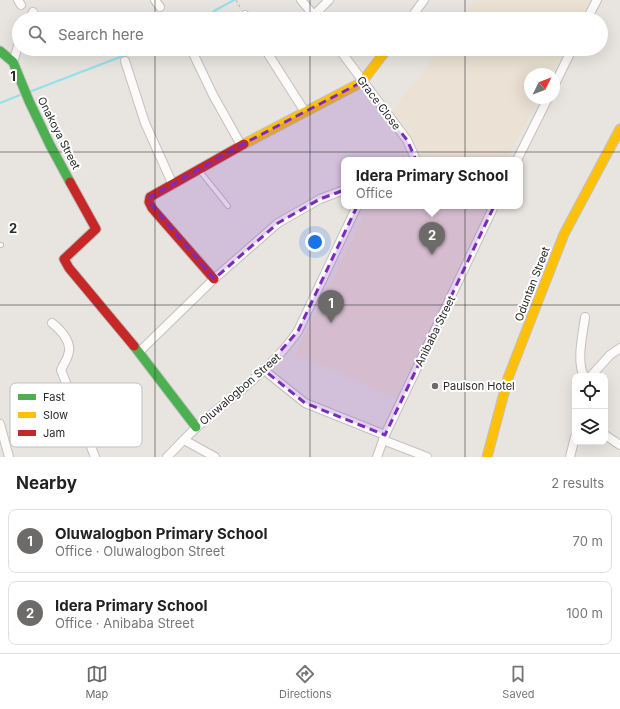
<!DOCTYPE html>
<meta charset="utf-8">
<style>
body{margin:0;font-family:Inter,sans-serif;background:#f2f2f2;color:#222}
.controls{position:absolute;right:12px;bottom:12px;display:grid;overflow:hidden;border-radius:8px;box-shadow:0 4px 16px #0002}
.controls button{width:36px;height:36px;display:grid;place-items:center;padding:0;border:0;border-bottom:1px solid #e0e0e0;background:#fff;color:#222;font:20px sans-serif}
.compass{position:absolute;left:524px;top:68px;width:36px;height:36px;border-radius:50%;background:#fff;box-shadow:0 4px 16px #0002;rotate:47deg}
.you{position:absolute;left:315px;top:242px;width:14px;height:14px;margin:-10px;border:3px solid #fff;border-radius:50%;background:#1a73e8;box-shadow:0 0 0 6px #1a73e833}
.badge{display:grid;place-items:center;width:26px;height:26px;border-radius:50%;background:#6c6b6a;color:#fff;font-size:13px;font-weight:700}
.pin{position:absolute;translate:-50% -33px;filter:drop-shadow(0 1px 2px #0008)}
.pin::after{content:'';position:absolute;top:21px;width:14px;height:12px;background:inherit;clip-path:polygon(0 0,100% 0,50% 100%)}
.popup{position:absolute;left:341px;top:157px;width:182px;height:52px;box-sizing:border-box;display:grid;place-content:center;border-radius:8px;background:#fff;filter:drop-shadow(0 1px 3px #0005);font-size:13px;white-space:nowrap;color:#767676}
.popup b{font-size:15px;color:#222}
.popup::after{content:'';position:absolute;left:50%;top:100%;margin-left:-8px;border:8px solid transparent;border-top-color:#fff}
.list{margin:0;padding:0;list-style:none}
h2{display:flex;justify-content:space-between;align-items:center;height:52px;margin:0;padding:0 16px;font-size:17px}
h2 small{font-size:13px;font-weight:400;color:#767676}
.list li{display:grid;grid-template-columns:26px 1fr auto;gap:12px;align-items:center;box-sizing:border-box;height:64px;margin:0 8px 8px;padding:0 8px;border:1px solid #e0e0e0;border-radius:8px}
.list b{display:block;font-size:15px;white-space:nowrap}
.list p{margin:0;font-size:13px;white-space:nowrap;color:#767676}
.list em{font-size:13px;font-style:normal;color:#767676}
.icon{flex:none;width:22px;height:22px;fill:none;stroke:currentColor;stroke-width:2;stroke-linecap:round;stroke-linejoin:round}
.map{position:relative;flex:none;width:620px;height:457px;overflow:hidden}
.search{position:absolute;background:#fff;box-shadow:0 4px 16px #0002;left:12px;right:12px;top:12px;height:44px;display:flex;align-items:center;gap:10px;box-sizing:border-box;padding:0 14px;border-radius:22px;color:#767676;font-size:15px}
.sheet{height:196px;background:#fff}
nav{display:flex;justify-content:space-around;align-items:center;box-sizing:border-box;height:56px;border-top:1px solid #e0e0e0;background:#fff;font-size:11px;color:#767676}
nav a{display:grid;justify-items:center;gap:2px}
nav .on{color:#6c6b6a}
.map>svg:first-child{display:block}
.education{fill:#ebe1d4}
.lines{fill:none;stroke-linecap:round;stroke-linejoin:round}
.stream{stroke:#92e0eb;stroke-width:2}
.lane-casing{stroke:#c2c1c1;stroke-width:6}
.street-casing{stroke:#c2c1c1;stroke-width:10}
.fast-casing{stroke:#c2c1c1;stroke-width:11}
.slow-casing{stroke:#c2c1c1;stroke-width:11}
.jam-casing{stroke:#c2c1c1;stroke-width:11}
.path{stroke:#c6c6c5;stroke-width:1.5;stroke-dasharray:3 2;stroke-linecap:butt}
.lane{stroke:#fcfbfa;stroke-width:4}
.street{stroke:#fcfbfa;stroke-width:8}
.fast{stroke:#4caf50;stroke-width:9}
.slow{stroke:#ffc107;stroke-width:9}
.jam{stroke:#c62828;stroke-width:9}
.marked{fill:#7b2cbf;fill-opacity:0.2;stroke:#7b2cbf;stroke-width:3;stroke-dasharray:8 5;stroke-linejoin:round}
.grid{fill:none;stroke:#2a2a2a;stroke-width:1;stroke-opacity:0.55}
.poi-dot{fill:#6c6b6a;stroke:#fff;stroke-width:1.5}
.labels{text-anchor:middle;dominant-baseline:central;stroke-width:4;stroke-linejoin:round;paint-order:stroke}
.street-label{font-size:11px;fill:#2a2a2a;stroke:#fff}
.poi-label{font-size:11px;fill:#2a2a2a;stroke:#fff;text-anchor:start}
.key{fill:#fff;stroke:#bfbfbf;stroke-width:1}
.key-label{font-size:11px;fill:#2a2a2a}
.grid-label{font-size:13px;text-anchor:middle;font-weight:bold;fill:#2a2a2a;stroke:#fff;stroke-width:4;stroke-linejoin:round;paint-order:stroke}
</style>
<div class="map">
<svg width="620" height="457" viewBox="0 0 620 457">
<rect width="100%" height="100%" fill="#e8e4e0"/>
<g class="education">
<polygon points="475,0 592,0 582,19 461,19"/>
<polygon points="439,49 566,49 552,74 530,74 530,98 540,98 506,160 424,160 420,158 407,131 392,112"/>
<polygon points="369,206 484,206 489,208 396,398 295,354"/>
</g>
<g class="lines">
<g class="stream">
<polyline points="205,19 214,11 234,0"/>
<polyline points="29,92 141,49"/>
<polyline points="0,103 20,95"/>
</g>
<g class="lane-casing">
<g id="lane">
<polyline points="199,170 228,206"/>
<polyline points="0,245 1,245"/>
</g>
</g>
<g class="street-casing">
<g id="street">
<polyline points="18,0 21,5"/>
<polyline points="155,0 160,7"/>
<polyline points="301,0 317,19"/>
<polyline points="245,15 248,19"/>
<polyline points="314,15 329,0"/>
<polyline points="29,19 33,12"/>
<polyline points="410,19 424,0"/>
<polyline points="587,19 597,0"/>
<polyline points="191,49 213,95 241,145"/>
<polyline points="265,49 305,112"/>
<polyline points="339,49 407,140 416,160"/>
<polyline points="125,61 145,123 173,185"/>
<polyline points="13,62 19,43"/>
<polyline points="554,86 572,49"/>
<polyline points="517,160 548,98"/>
<path d="M52 323C61 330 73 343 68 355 67 360 63 365 61 370L95 457"/>
<polyline points="139,352 214,279 278,223 320,199 344,190"/>
<polyline points="264,370 305,403 385,435"/>
<path d="M584 376C576 362 583 333 585 317"/>
<polyline points="591,376 610,355 620,348"/>
<polyline points="0,424 9,457"/>
<polyline points="605,435 620,445"/>
<polyline points="184,440 215,457"/>
<polyline points="383,440 427,457"/>
<path d="M167 457C177 447 187 436 198 426 232 396 272 369 298 331L357 206"/>
<polyline points="377,457 385,435 494,206"/>
<polyline points="570,457 575,437"/>
</g>
</g>
<g class="fast-casing">
<g id="fast">
<polyline points="0,51 13,62 29,101 50,145 70,182"/>
<polyline points="134,346 196,427"/>
</g>
</g>
<g class="slow-casing">
<g id="slow">
<polyline points="244,144 362,82 387,49"/>
<polyline points="487,457 508,378 564,234 620,129"/>
</g>
</g>
<g class="jam-casing">
<g id="jam">
<polyline points="70,182 96,229 64,259 69,268 134,346"/>
<polyline points="214,279 152,208 149,202 150,197 244,144"/>
</g>
</g>
<g class="path">
<polyline points="236,0 241,9"/>
<polyline points="163,14 166,19"/>
</g>
<use href="#lane" class="lane"/>
<use href="#street" class="street"/>
<use href="#fast" class="fast"/>
<use href="#slow" class="slow"/>
<use href="#jam" class="jam"/>
</g>
<path class="marked" d="M362 82 407 140 417 162 497 200 385 435 305 403 264 370 298 331 369 181 320 199 278 223 214 279 149 202 150 197 241 145Z"/>
<path class="grid" d="M155 0V19M310 0V19M465 0V19M155 49V457M310 49V457M465 49V457M0 152H620M0 305H620"/>
<circle class="poi-dot" cx="435" cy="386" r="4"/>
<g class="labels">
<g class="street-label">
<text transform="translate(379 103) rotate(53)">Grace Close</text>
<text transform="translate(59 133) rotate(63)">Onakoya Street</text>
<text transform="translate(532 284) rotate(-69)">Oduntan Street</text>
<text transform="translate(435 331) rotate(-64)">Anibaba Street</text>
<text transform="translate(240 389) rotate(-41)">Oluwalogbon Street</text>
</g>
<g class="poi-label">
<text x="443" y="386">Paulson Hotel</text>
</g>
</g>
<rect x="10" y="383" width="132" height="64" rx="6" class="key"/>
<rect x="18" y="394" width="18" height="6" fill="#4caf50"/>
<rect x="18" y="412" width="18" height="6" fill="#ffc107"/>
<rect x="18" y="430" width="18" height="6" fill="#c62828"/>
<g class="key-label">
<text x="43" y="401">Fast</text>
<text x="43" y="419">Slow</text>
<text x="43" y="437">Jam</text>
</g>
<g class="grid-label">
<text x="13" y="81">1</text>
<text x="13" y="233">2</text>
</g>
</svg>
<div class="controls">
<button><svg class="icon" aria-label="locate" viewBox="0 0 24 24"><circle cx="12" cy="12" r="6"/><path d="M12 2v4M12 18v4M2 12h4M18 12h4"/></svg></button>
<button><svg class="icon" aria-label="layers" viewBox="0 0 24 24"><path d="M12 4l9 5-9 5-9-5zM3 14l9 5 9-5"/></svg></button>
</div>
<svg class="compass" viewBox="-18 -18 36 36"><path d="M0-13l5 13h-10z" fill="#e53935"/><path d="M0 13l5-13h-10z" fill="#767676"/></svg>
<div class="you"></div>
<div class="pin badge" style="left:331px;top:323px">1</div>
<div class="pin badge" style="left:432px;top:255px">2</div>
<div class="popup"><b>Idera Primary School</b>Office</div>
<div class="search"><svg class="icon" aria-label="search" viewBox="0 0 24 24"><circle cx="10" cy="10" r="6"/><path d="M15 15l6 6"/></svg>Search here</div>
</div>
<section class="sheet">
<h2>Nearby<small>2 results</small></h2>
<ul class="list">
<li><span class="badge">1</span><div><b>Oluwalogbon Primary School</b><p>Office · Oluwalogbon Street</p></div><em>70 m</em></li>
<li><span class="badge">2</span><div><b>Idera Primary School</b><p>Office · Anibaba Street</p></div><em>100 m</em></li>
</ul>
</section>
<nav>
<a class="on"><svg class="icon" aria-label="map" viewBox="0 0 24 24"><path d="M3 6l6-2 6 2 6-2v14l-6 2-6-2-6 2zM9 4v14M15 6v14"/></svg>Map</a>
<a><svg class="icon" aria-label="directions" viewBox="0 0 24 24"><path d="M12 3l9 9-9 9-9-9zM9 14v-3h6M13 9l2 2-2 2"/></svg>Directions</a>
<a><svg class="icon" aria-label="saved" viewBox="0 0 24 24"><path d="M7 4h10v16l-5-4-5 4z"/></svg>Saved</a>
</nav>
